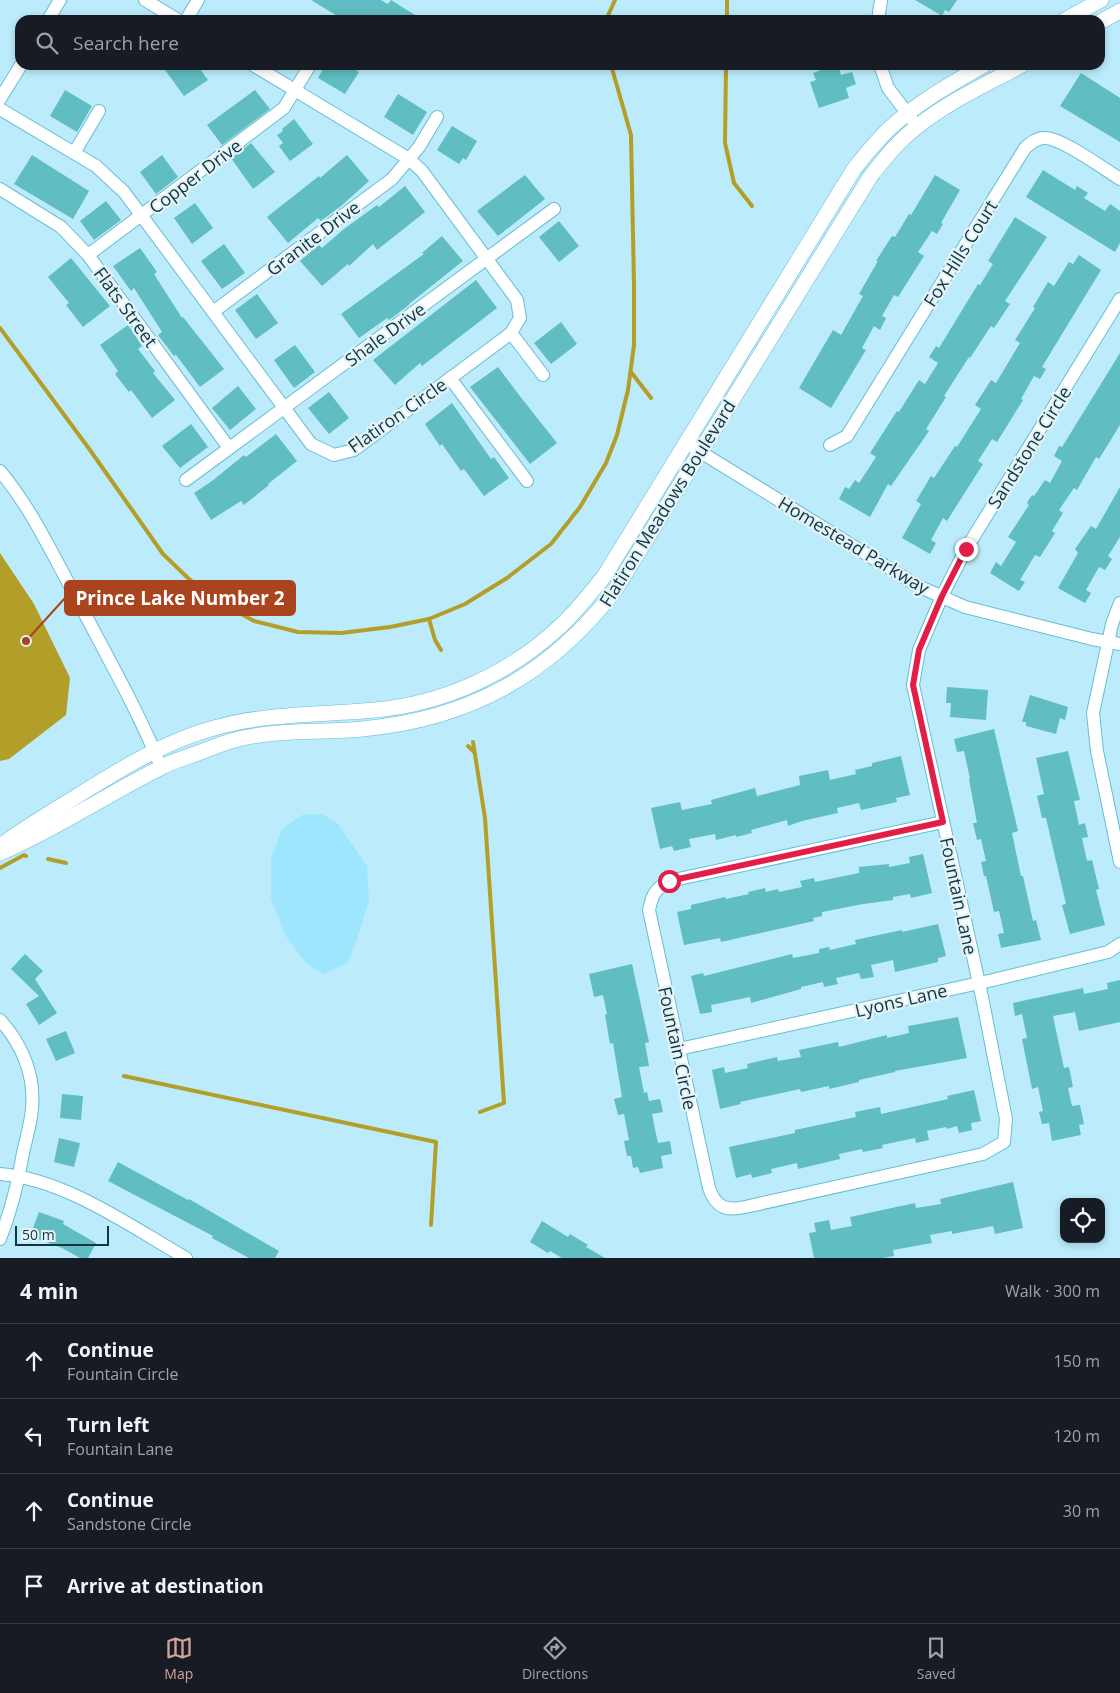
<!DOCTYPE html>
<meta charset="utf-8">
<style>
body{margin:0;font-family:"Open Sans",sans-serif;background:#20242c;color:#f1f3f6}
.controls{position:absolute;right:15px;bottom:15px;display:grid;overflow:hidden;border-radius:10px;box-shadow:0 2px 8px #0003}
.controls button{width:45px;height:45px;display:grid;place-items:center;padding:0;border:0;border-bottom:1px solid #363941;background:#171b24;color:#f1f3f6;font:25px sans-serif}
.scale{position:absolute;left:15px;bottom:12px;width:94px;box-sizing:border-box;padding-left:5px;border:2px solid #123640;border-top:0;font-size:14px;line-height:18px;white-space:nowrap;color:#123640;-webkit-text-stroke:4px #e4f3f8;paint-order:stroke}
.stop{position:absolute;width:15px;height:15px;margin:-11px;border:4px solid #e11d48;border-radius:50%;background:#fff}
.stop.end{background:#e11d48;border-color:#fff;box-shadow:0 1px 5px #0008}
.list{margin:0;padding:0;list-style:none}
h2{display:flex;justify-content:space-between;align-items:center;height:65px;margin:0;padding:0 20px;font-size:21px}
h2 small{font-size:16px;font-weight:400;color:#9ea1a6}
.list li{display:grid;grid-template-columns:32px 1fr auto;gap:15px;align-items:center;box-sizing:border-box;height:75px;padding:0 20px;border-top:1px solid #363941}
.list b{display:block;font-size:19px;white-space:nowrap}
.list p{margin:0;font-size:16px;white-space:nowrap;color:#9ea1a6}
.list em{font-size:16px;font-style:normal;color:#9ea1a6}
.icon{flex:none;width:28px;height:28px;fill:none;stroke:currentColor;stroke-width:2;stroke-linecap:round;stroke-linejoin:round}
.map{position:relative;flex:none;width:1120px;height:1258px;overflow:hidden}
.search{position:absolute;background:#171b24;box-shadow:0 2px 8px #0003;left:15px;right:15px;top:15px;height:55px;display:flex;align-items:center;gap:12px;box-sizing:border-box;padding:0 18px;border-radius:15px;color:#9ea1a6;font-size:19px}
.sheet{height:365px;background:#171b24}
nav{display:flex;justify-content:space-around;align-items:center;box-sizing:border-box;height:70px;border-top:1px solid #363941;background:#171b24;font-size:14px;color:#9ea1a6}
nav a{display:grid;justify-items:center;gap:2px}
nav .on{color:#d1a495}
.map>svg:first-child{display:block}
.built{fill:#9de6fd}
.water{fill:#b29e29}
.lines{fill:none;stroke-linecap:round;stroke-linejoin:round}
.stream{stroke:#b29e29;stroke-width:4}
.building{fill:#60bdc1}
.minor-casing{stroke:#68bcd4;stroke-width:14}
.tertiary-casing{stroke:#68bcd4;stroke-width:16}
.minor{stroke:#fff;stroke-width:12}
.tertiary{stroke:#fff;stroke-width:15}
.route{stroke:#e11d48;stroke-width:6}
.labels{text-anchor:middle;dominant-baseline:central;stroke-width:4.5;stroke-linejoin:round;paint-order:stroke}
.street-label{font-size:18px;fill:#123640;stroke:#e4f3f8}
.leader{fill:none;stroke:#aa441e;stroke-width:2}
.callout-dot{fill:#aa441e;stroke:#e4f3f8;stroke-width:2}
.callout{fill:#aa441e;stroke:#aa441e;stroke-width:2}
.callout-label{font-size:19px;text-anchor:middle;font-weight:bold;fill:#fff}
</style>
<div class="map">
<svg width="1120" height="1258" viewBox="0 0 1120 1258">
<rect width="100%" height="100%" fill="#bcecfb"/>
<polygon class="built" points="322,814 338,824 367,866 369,901 356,942 347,963 323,974 306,963 286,936 271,899 271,859 282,829 302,815"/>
<polygon class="water" points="0,553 34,604 70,678 66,715 9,759 0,761"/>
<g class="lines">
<g class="stream">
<polyline points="606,20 615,0"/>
<polyline points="727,20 727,0"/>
<polyline points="726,65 725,143 734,183 752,206"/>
<polyline points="0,328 90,450 163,554 190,580 234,610 254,621 298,632 341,633 390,627 429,619"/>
<polyline points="631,372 651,398"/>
<polyline points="441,650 435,640 429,619 465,604 507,578 551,544 580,507 606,463 617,435 628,390 634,345 634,285 631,135 611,65"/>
<polyline points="473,742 485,818 504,1103 480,1112"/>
<polyline points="468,746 474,752"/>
<polyline points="48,859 66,863"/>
<polyline points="0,868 24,855 26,856"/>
<polyline points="124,1076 436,1142 431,1225"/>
</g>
</g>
<g class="building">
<polygon points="311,0 381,0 388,4 391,0 423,20 344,20"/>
<polygon points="915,0 957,0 949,12 945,10 942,16"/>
<polygon points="172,65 197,65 208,80 184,96 165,70"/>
<polygon points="325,65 347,65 359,72 345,94 318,78"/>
<polygon points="836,65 838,65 841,75 852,72 856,84 846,88 849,98 819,108 810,82 816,80 813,73"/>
<polygon points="1081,73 1120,98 1120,142 1060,106"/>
<polygon points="65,90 92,106 77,132 50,116"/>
<polygon points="255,90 270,109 222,145 207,125"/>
<polygon points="398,94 427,112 413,135 384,117"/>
<polygon points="294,119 313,144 290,161 279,146 283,143 277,135 283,131 282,129"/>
<polygon points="452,126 477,141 466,160 463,158 459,164 437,150"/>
<polygon points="251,143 275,172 253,189 231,158"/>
<polygon points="32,155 89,191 73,219 14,184"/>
<polygon points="162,155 178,177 156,194 140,172"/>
<polygon points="347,155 369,181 341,206 321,221 318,218 288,243 267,217 319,176 320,178"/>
<polygon points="1043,170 1075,190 1077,186 1088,193 1084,198 1105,211 1110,204 1120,211 1120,243 1115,252 1026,197"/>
<polygon points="525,175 545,199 498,236 477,211"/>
<polygon points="935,175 960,190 941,223 943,224 937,234 932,231 918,252 924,256 898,297 894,295 882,316 886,318 880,330 874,326 862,348 866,350 831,408 799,388 833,330 841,335 863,296 859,294 878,261 876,261 892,236 895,237 909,214 911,215"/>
<polygon points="405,186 425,212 377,250 373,244 349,266 348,264 322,286 300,261 319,245 322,248 344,229 377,205 379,207"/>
<polygon points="106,201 121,220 94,240 80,221"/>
<polygon points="195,203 213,228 192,244 174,218"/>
<polygon points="1015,217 1047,237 1005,301 1010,304 994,328 991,326 970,358 969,357 944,396 946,397 926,429 929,431 891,486 888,484 870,517 839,499 845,487 849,489 855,480 859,483 876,457 870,453 897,411 899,412 919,380 925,384 938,363 929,357 936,346 939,348 978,284 980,285 993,264 988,261"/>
<polygon points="559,221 579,246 559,262 539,237"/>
<polygon points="442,236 463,261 409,304 409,305 389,320 387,318 359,338 341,314 424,254 422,253"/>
<polygon points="224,244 245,273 222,289 201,261"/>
<polygon points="140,248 157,272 154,274 182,318 183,317 224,369 200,387 176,355 174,356 158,335 162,332 134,288 131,291 113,266"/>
<polygon points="1079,255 1101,270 1042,367 1046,369 1040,379 1034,376 1021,399 1023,400 997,442 992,439 978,461 983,464 947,521 943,518 931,540 936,543 930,554 902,538 921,504 916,501 931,476 934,478 955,446 957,447 981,409 975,405 991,380 996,383 1020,343 1015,340 1035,308 1033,307 1048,282 1054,286 1069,262 1073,264"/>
<polygon points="71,258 110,306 83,327 66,305 69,303 48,277"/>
<polygon points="476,280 497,308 422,366 420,363 395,385 373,360"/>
<polygon points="257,294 278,323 256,339 235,310"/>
<polygon points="561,322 577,344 551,364 534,343"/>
<polygon points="128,325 142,346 138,349 155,371 153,373 175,400 152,418 131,390 129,392 115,374 118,371 100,345"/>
<polygon points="295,345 315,372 294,388 274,360"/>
<polygon points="1120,353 1120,425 1099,459 1096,457 1077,490 1074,488 1059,510 1063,513 1052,531 1055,533 1040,557 1035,555 1020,580 1025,582 1019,591 990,573 996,562 1001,566 1016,542 1008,537 1029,505 1027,503 1032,495 1034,496 1045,480 1050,483 1062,461 1054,456 1059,446 1062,447"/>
<polygon points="498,367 519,395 557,443 530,464 470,387"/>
<polygon points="238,386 256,409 230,430 212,408"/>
<polygon points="329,392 349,418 329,434 308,408"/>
<polygon points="452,403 491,459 494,457 509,478 484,496 464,469 461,471 442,444 440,446 425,424"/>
<polygon points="191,424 208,447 180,468 162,446"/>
<polygon points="276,434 297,461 268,484 269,485 244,505 241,501 211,520 194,493 212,481 244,455 246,457"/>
<polygon points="1120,487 1120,537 1108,556 1112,559 1105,570 1099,567 1086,590 1091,593 1085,603 1058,588 1078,553 1075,549 1091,526 1096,529"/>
<polygon points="947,687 988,690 986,720 950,717 951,703 946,703"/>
<polygon points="1030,695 1068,707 1065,720 1060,718 1056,734 1026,726 1026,722 1022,722"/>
<polygon points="994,729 1018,831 1012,833 1021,876 1023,876 1033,921 1036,920 1041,940 1001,948 998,934 1004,933 999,911 994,912 986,876 984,876 981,862 986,861 981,839 977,840 973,823 977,823 969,779 970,779 964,751 957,752 954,739"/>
<polygon points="1068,751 1080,800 1074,801 1079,825 1085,823 1088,837 1082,838 1087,861 1092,860 1099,889 1096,890 1105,925 1070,934 1062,905 1066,904 1046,818 1042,818 1037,796 1044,794 1036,758"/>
<polygon points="901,756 910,795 896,798 897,802 861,810 859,803 837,808 838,813 802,821 788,826 787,820 751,830 752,833 736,837 736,835 716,840 715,834 689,839 691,847 674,851 672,846 660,849 651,808 680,802 682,810 712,804 711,800 755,788 757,796 800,785 799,776 828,770 830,780 856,774 855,770 872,766 872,763"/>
<polygon points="923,854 932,893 911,898 910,894 893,897 893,900 863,904 822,912 822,916 813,918 814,921 721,942 720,938 684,945 677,912 691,909 691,905 725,897 726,899 749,894 748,892 765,888 766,892 778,889 779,892 802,887 800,881 814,878 815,882 859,873 859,867 889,864 889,867 910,863 909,857"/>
<polygon points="938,924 946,956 938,958 938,962 895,972 893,960 871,965 874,977 861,979 859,973 836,978 838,984 824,987 823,982 801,987 801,989 751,1003 750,997 711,1005 712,1012 700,1014 691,976 703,973 704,976 792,954 793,958 819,953 819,949 829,947 830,950 856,944 855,940 902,930 902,932"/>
<polygon points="25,954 43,971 35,979 57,1013 39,1025 26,1004 39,996 11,969"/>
<polygon points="632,964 649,1042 645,1043 649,1066 639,1067 644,1093 647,1092 649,1101 660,1099 663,1112 652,1114 656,1134 658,1143 670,1141 672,1154 661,1156 663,1168 640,1173 638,1167 633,1168 631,1156 627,1156 624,1141 629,1140 624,1114 618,1115 614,1099 622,1097 613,1043 610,1044 605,1015 607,1014 603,995 594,997 589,974"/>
<polygon points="1120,980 1120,1022 1079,1031 1075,1012 1053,1016 1064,1068 1069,1067 1073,1087 1068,1088 1072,1106 1080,1105 1084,1124 1079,1125 1081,1135 1052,1141 1049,1123 1042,1124 1039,1112 1043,1111 1038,1087 1032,1089 1022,1039 1027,1038 1022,1014 1015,1016 1013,1003 1083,988 1084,994 1108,989 1107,983"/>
<polygon points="958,1017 967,1058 895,1071 895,1072 859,1080 859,1082 829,1089 829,1086 801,1092 800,1089 740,1102 741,1104 720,1109 712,1070 724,1067 725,1073 748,1068 747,1064 777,1057 778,1061 801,1057 799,1050 838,1042 839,1047 887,1035 887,1038 909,1033 908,1026"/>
<polygon points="66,1031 75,1053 56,1061 46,1039"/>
<polygon points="974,1090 981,1121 971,1123 972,1130 959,1133 957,1126 947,1129 946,1127 927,1131 929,1140 916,1143 915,1138 882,1145 883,1148 863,1152 862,1149 839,1154 840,1159 798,1169 797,1163 771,1169 772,1173 752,1178 751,1174 736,1178 729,1147 795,1133 795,1130 856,1117 855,1112 880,1107 881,1114 948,1099 947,1096"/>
<polygon points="62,1094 83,1096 81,1120 60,1118"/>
<polygon points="59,1138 80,1143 74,1167 54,1162"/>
<polygon points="118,1162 188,1200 189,1199 279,1251 275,1258 249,1258 212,1238 213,1236 108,1181"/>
<polygon points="1013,1182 1023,1228 995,1234 993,1226 952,1234 952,1231 930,1235 932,1243 893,1250 894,1256 883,1258 814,1258 809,1233 816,1232 814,1223 829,1220 831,1230 852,1226 850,1217 915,1203 916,1208 941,1204 940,1199"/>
<polygon points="39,1212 64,1221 63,1224 96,1243 88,1258 80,1258 62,1248 30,1236"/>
<polygon points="542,1221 568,1237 570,1234 588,1245 586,1247 605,1258 562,1258 550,1251 548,1253 530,1242"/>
</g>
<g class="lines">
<g class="minor-casing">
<g id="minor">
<polyline points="145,0 178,20"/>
<polyline points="48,20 60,0"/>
<polyline points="186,20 198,0"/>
<polyline points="878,20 881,0"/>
<polyline points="880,65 888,88 917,126"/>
<polyline points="0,99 21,65"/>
<polyline points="0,109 96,166 124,192 311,444 334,455 354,450 511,333 520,318 517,300 422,171 409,159 253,65"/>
<polyline points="74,153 99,111"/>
<polyline points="0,189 61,227 88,255 229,448"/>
<polyline points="88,255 284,108 310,65"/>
<polyline points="213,312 392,179 419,147 437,117"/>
<polyline points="511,333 543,375"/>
<polyline points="450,378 527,481"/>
<polyline points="686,443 918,586 965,607 1092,639 1120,644"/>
<path d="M830 445 847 436 1025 148C1031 143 1036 138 1045 138 1062 138 1104 169 1120 179"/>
<path d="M0 471C32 509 52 554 76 597 105 653 137 708 161 767"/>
<polyline points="186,480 554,209"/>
<polyline points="1120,603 1112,624 1093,713 1097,751 1120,862"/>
<path d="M943 822 669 881C655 889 652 895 649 910L709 1188C716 1208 726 1211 745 1207L983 1154 1004 1142 1006 1119 982 997 913 685 919 650 942 596 966 549 1120 299"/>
<path d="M0 1020C22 1044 35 1075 32 1108 31 1123 26 1139 23 1153 18 1183 11 1211 0 1239"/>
<polyline points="679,1049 993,980 1108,952 1120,944"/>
<path d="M0 1174C65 1179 130 1226 186 1258"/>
</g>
</g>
<g class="tertiary-casing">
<g id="tertiary">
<polyline points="1065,20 1101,0"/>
<polyline points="1100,22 1120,11"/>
<path d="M0 846C26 827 55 810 82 793 124 767 166 741 214 728 266 713 321 715 375 710 441 704 505 676 555 631 574 614 589 595 605 575L854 169C866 154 877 140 890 128 918 102 951 84 984 65"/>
<path d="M0 853C56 829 106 795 160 768 174 760 191 756 206 750 216 746 227 742 238 739 279 729 321 733 362 729 469 719 550 675 615 590L870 177C884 159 899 140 918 126 949 101 987 84 1022 65"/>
</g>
</g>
<use href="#minor" class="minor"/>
<use href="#tertiary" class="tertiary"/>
</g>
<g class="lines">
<polyline class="route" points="669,881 943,822 913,685 919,650 942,596 966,549"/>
</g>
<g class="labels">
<g class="street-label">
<text transform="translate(195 176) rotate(-37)">Copper Drive</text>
<text transform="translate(313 238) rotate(-37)">Granite Drive</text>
<text transform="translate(960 253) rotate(-58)">Fox Hills Court</text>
<text transform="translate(126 307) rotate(54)">Flats Street</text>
<text transform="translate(385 334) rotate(-36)">Shale Drive</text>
<text transform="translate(397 415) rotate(-35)">Flatiron Circle</text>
<text transform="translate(1029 447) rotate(-58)">Sandstone Circle</text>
<text transform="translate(667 503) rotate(-58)">Flatiron Meadows Boulevard</text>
<text transform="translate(854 545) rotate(31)">Homestead Parkway</text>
<text transform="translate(959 896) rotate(78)">Fountain Lane</text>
<text transform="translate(901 1000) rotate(-13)">Lyons Lane</text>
<text transform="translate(678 1048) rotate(78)">Fountain Circle</text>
</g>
</g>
<path class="leader" d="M26 641L65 598"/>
<circle class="callout-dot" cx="26" cy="641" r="5"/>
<rect class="callout" x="65" y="581" width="230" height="34" rx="5"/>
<g class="callout-label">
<text x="180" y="605">Prince Lake Number 2</text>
</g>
</svg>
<div class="controls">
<button><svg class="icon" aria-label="locate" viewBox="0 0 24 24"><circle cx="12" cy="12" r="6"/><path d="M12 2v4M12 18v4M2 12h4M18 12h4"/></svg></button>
</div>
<div class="scale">50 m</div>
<div class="stop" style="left:669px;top:881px"></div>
<div class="stop end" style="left:966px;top:549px"></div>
<div class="search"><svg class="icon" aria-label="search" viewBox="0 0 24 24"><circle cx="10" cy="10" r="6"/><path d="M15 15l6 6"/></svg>Search here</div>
</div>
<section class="sheet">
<h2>4 min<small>Walk · 300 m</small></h2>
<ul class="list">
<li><svg class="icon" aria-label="ahead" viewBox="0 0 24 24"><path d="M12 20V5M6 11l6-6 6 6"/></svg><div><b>Continue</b><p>Fountain Circle</p></div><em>150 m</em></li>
<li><svg class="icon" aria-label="left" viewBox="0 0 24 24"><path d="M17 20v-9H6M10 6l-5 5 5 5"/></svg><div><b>Turn left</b><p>Fountain Lane</p></div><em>120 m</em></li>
<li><svg class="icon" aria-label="ahead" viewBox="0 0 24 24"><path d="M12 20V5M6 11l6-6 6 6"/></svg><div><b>Continue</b><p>Sandstone Circle</p></div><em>30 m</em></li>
<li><svg class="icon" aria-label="arrive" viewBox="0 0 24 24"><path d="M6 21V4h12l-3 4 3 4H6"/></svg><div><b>Arrive at destination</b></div></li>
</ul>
</section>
<nav>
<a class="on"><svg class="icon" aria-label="map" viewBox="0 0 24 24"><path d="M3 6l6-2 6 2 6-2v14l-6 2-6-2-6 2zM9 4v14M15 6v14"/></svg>Map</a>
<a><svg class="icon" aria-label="directions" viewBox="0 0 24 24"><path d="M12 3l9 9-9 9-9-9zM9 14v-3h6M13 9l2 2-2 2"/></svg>Directions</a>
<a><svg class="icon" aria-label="saved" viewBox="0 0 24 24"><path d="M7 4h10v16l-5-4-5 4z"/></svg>Saved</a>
</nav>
